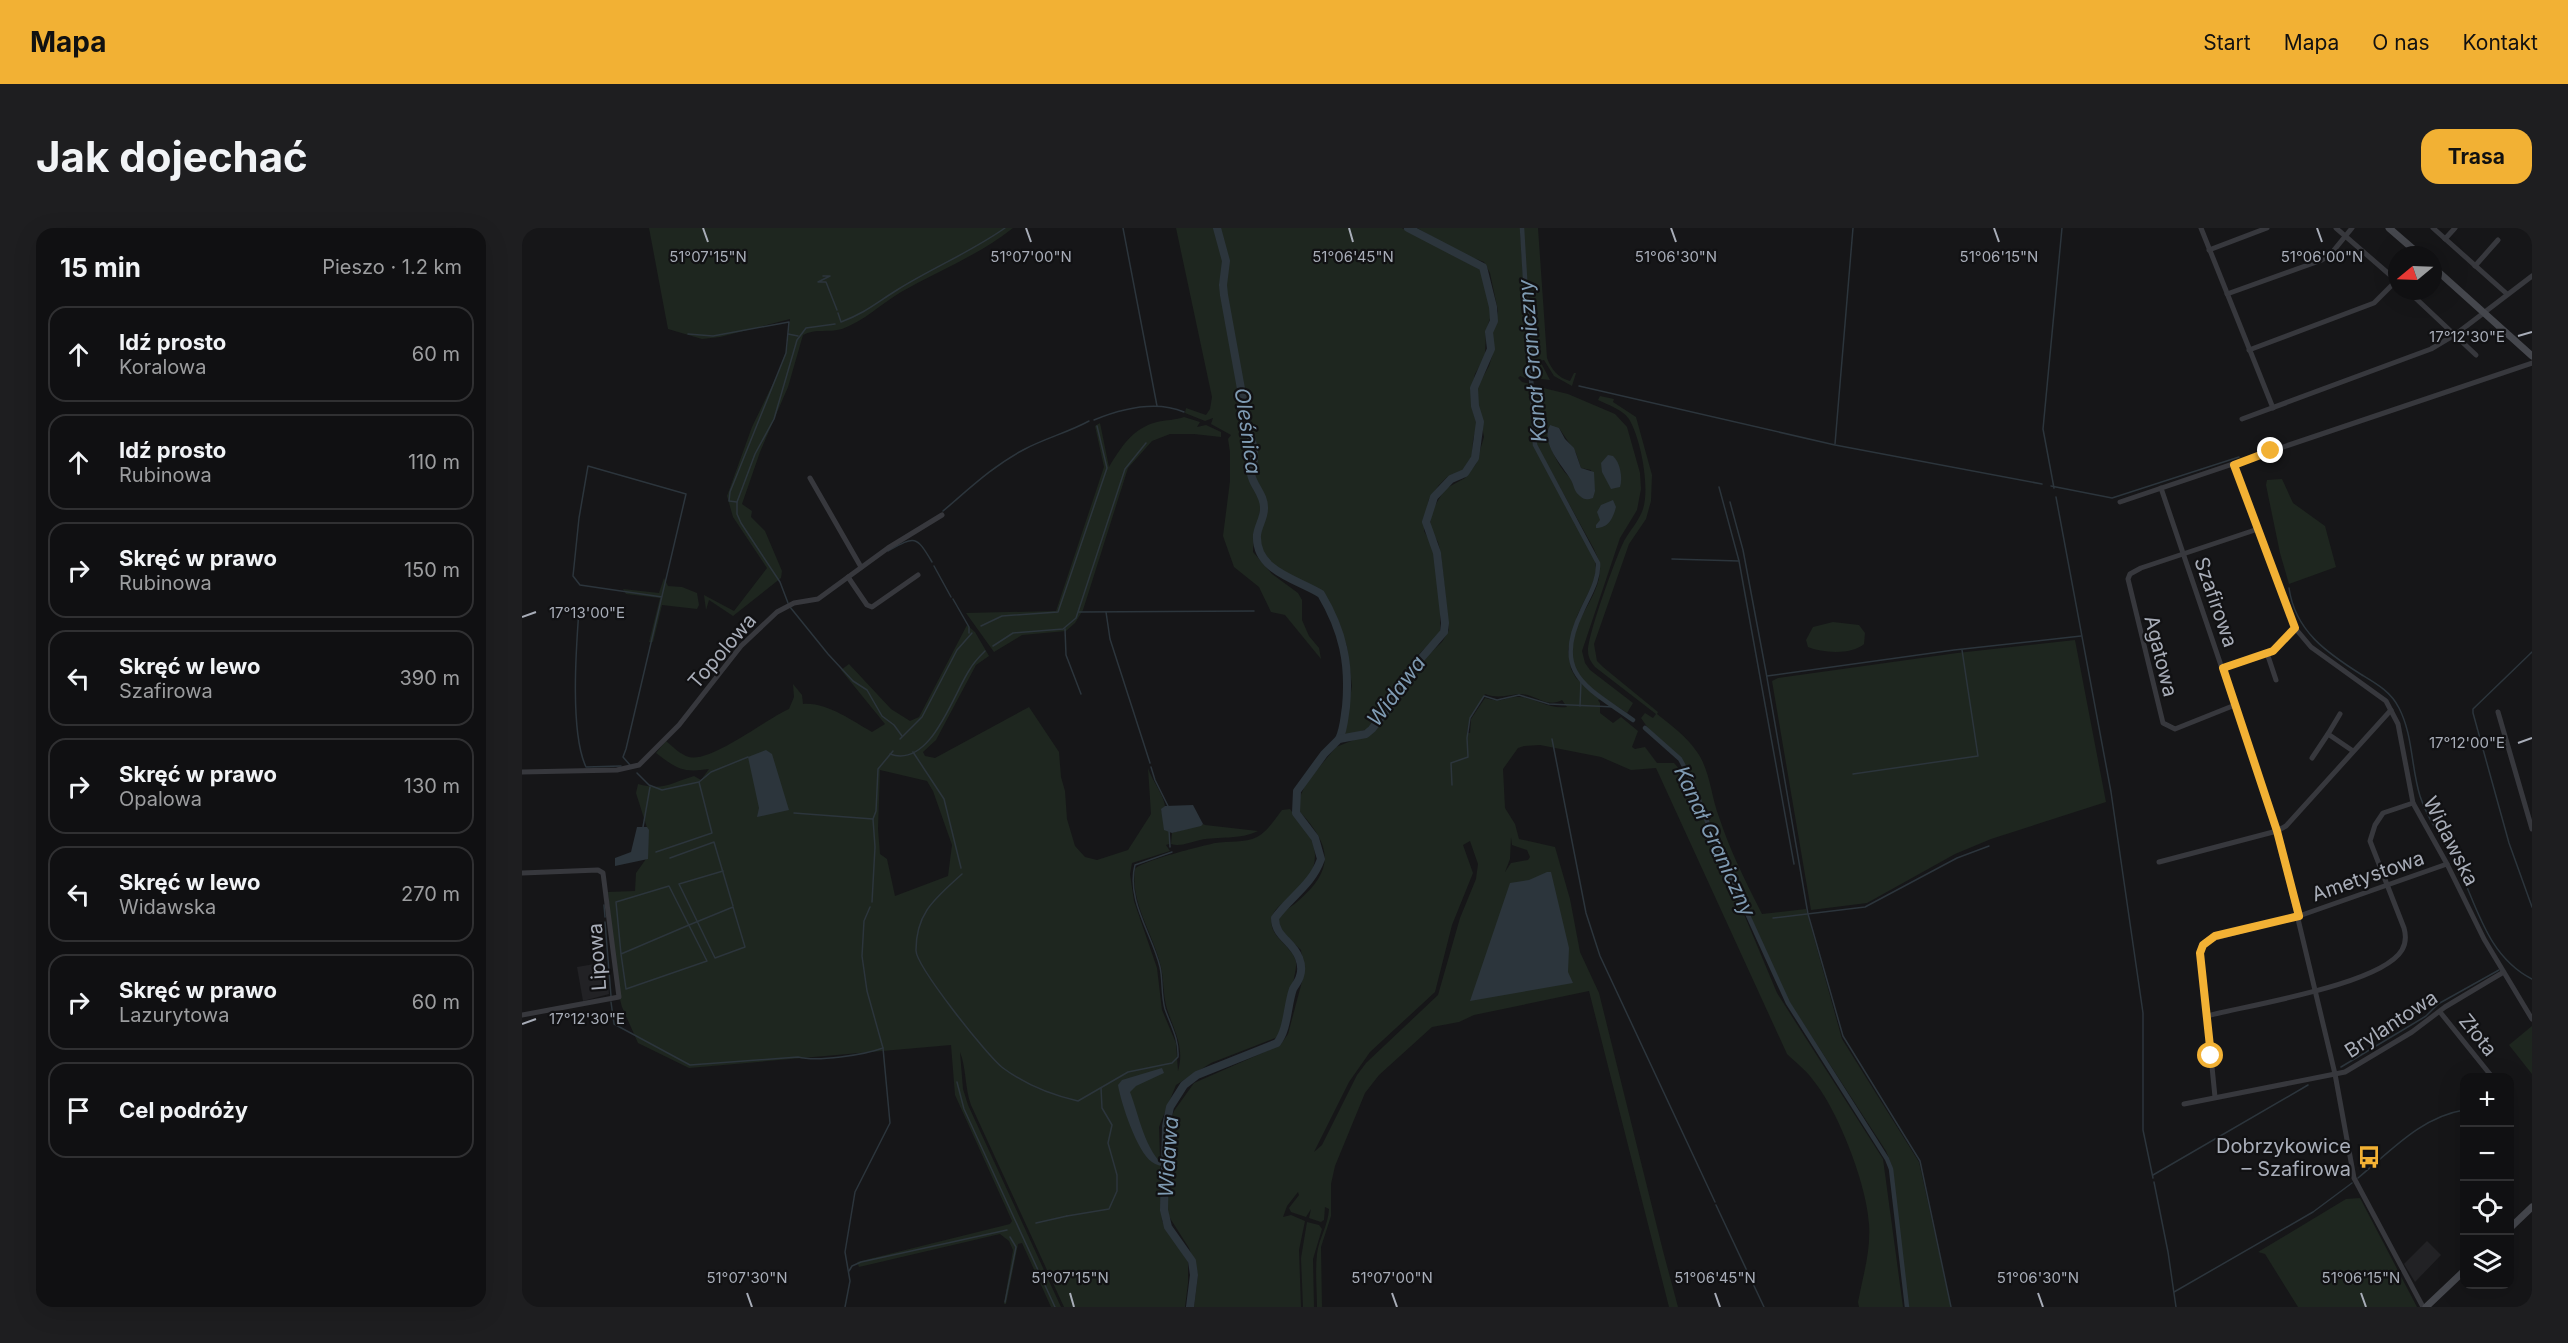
<!DOCTYPE html>
<html lang="pl">
<meta charset="utf-8">
<style>
body{margin:0;font-family:Inter,sans-serif;background:#1e1e20;color:#f1f3f6}
.controls{position:absolute;right:18px;bottom:18px;display:grid;overflow:hidden;border-radius:12px;box-shadow:0 6px 24px #0002}
.controls button{width:54px;height:54px;display:grid;place-items:center;padding:0;border:0;border-bottom:2px solid #303032;background:#101012;color:#f1f3f6;font:30px sans-serif}
.compass{position:absolute;left:1866px;top:18px;width:54px;height:54px;border-radius:50%;background:#101012;box-shadow:0 6px 24px #0002;rotate:251deg}
.stop{position:absolute;width:18px;height:18px;margin:-14px;border:4px solid #f2b134;border-radius:50%;background:#fff}
.stop.end{background:#f2b134;border-color:#fff;box-shadow:0 2px 6px #0008}
.list{margin:0;padding:0;list-style:none}
h2{display:flex;justify-content:space-between;align-items:center;height:78px;margin:0;padding:0 24px;font-size:26px}
h2 small{font-size:20px;font-weight:400;color:#9c9d9f}
.list li{display:grid;grid-template-columns:39px 1fr auto;gap:18px;align-items:center;box-sizing:border-box;height:96px;margin:0 12px 12px;padding:0 12px;border:2px solid #303032;border-radius:18px}
.list b{display:block;font-size:22px;white-space:nowrap}
.list p{margin:0;font-size:20px;white-space:nowrap;color:#9c9d9f}
.list em{font-size:20px;font-style:normal;color:#9c9d9f}
.icon{flex:none;width:33px;height:33px;fill:none;stroke:currentColor;stroke-width:2;stroke-linecap:round;stroke-linejoin:round}
.map{position:relative;flex:none;width:2010px;height:1079px;overflow:hidden;border-radius:18px}
header{display:flex;align-items:center;gap:36px;box-sizing:border-box;height:84px;padding:0 30px;background:#f2b134;color:#111}
header strong{font-size:28px}
nav{display:flex;gap:33px;margin-inline-start:auto;font-size:21px}
.intro{display:flex;align-items:center;justify-content:space-between;box-sizing:border-box;height:144px;padding:0 36px}
h1{margin:0;font-size:42px}
.button{padding:15px 27px;border-radius:18px;background:#f2b134;color:#111;font-size:21px;font-weight:700}
main{display:flex;gap:36px;padding:0 36px}
aside{flex:1;background:#101012;border-radius:18px;box-shadow:0 6px 24px #0002}
.map>svg:first-child{display:block}
.built{fill:#222225}
.green{fill:#1e261f;fill-rule:evenodd}
.water{fill:#2c353c}
.lines{fill:none;stroke-linecap:round;stroke-linejoin:round}
.stream{stroke:#2c353c;stroke-width:1.5}
.canal{stroke:#2c353c;stroke-width:4.5}
.river{stroke:#2c353c;stroke-width:8}
.street{stroke:#37383d;stroke-width:5}
.secondary{stroke:#45474d;stroke-width:7}
.route{stroke:#f2b134;stroke-width:8}
.ticks{fill:none;stroke:#a8adb8;stroke-width:2}
.labels{text-anchor:middle;dominant-baseline:central;stroke-width:4.5;stroke-linejoin:round;paint-order:stroke}
.street-label{font-size:20px;fill:#a8adb8;stroke:#111113}
.poi-label{font-size:20px;fill:#a8adb8;stroke:#111113;text-anchor:end}
.water-label{font-size:21px;font-style:italic;fill:#7f9bb3;stroke:#111113}
.ticks-label{font-size:15px;text-anchor:middle;fill:#a8adb8;stroke:#111113;stroke-width:4.5;stroke-linejoin:round;paint-order:stroke}
</style>
<header>
<strong>Mapa</strong>
<nav><a>Start</a><a>Mapa</a><a>O nas</a><a>Kontakt</a></nav>
</header>
<div class="intro"><h1>Jak dojechać</h1><a class="button">Trasa</a></div>
<main>
<aside>
<h2>15 min<small>Pieszo · 1.2 km</small></h2>
<ul class="list">
<li><svg class="icon" aria-label="ahead" viewBox="0 0 24 24"><path d="M12 20V5M6 11l6-6 6 6"/></svg><div><b>Idź prosto</b><p>Koralowa</p></div><em>60 m</em></li>
<li><svg class="icon" aria-label="ahead" viewBox="0 0 24 24"><path d="M12 20V5M6 11l6-6 6 6"/></svg><div><b>Idź prosto</b><p>Rubinowa</p></div><em>110 m</em></li>
<li><svg class="icon" aria-label="right" viewBox="0 0 24 24"><path d="M7 20v-9h11M14 6l5 5-5 5"/></svg><div><b>Skręć w prawo</b><p>Rubinowa</p></div><em>150 m</em></li>
<li><svg class="icon" aria-label="left" viewBox="0 0 24 24"><path d="M17 20v-9H6M10 6l-5 5 5 5"/></svg><div><b>Skręć w lewo</b><p>Szafirowa</p></div><em>390 m</em></li>
<li><svg class="icon" aria-label="right" viewBox="0 0 24 24"><path d="M7 20v-9h11M14 6l5 5-5 5"/></svg><div><b>Skręć w prawo</b><p>Opalowa</p></div><em>130 m</em></li>
<li><svg class="icon" aria-label="left" viewBox="0 0 24 24"><path d="M17 20v-9H6M10 6l-5 5 5 5"/></svg><div><b>Skręć w lewo</b><p>Widawska</p></div><em>270 m</em></li>
<li><svg class="icon" aria-label="right" viewBox="0 0 24 24"><path d="M7 20v-9h11M14 6l5 5-5 5"/></svg><div><b>Skręć w prawo</b><p>Lazurytowa</p></div><em>60 m</em></li>
<li><svg class="icon" aria-label="arrive" viewBox="0 0 24 24"><path d="M6 21V4h12l-3 4 3 4H6"/></svg><div><b>Cel podróży</b></div></li>
</ul>
</aside>
<div class="map">
<svg width="2010" height="1079" viewBox="0 0 2010 1079">
<rect width="100%" height="100%" fill="#161618"/>
<g class="built">
<polygon points="84,734 87,766 61,773 55,739"/>
<polygon points="1905,1013 1919,1027 1893,1054 1882,1036"/>
</g>
<g class="green">
<path d="M127 0H491C457 27 416 43 379 64 359 76 342 93 320 101 307 105 293 100 281 107L266 159 238 224 220 276 230 283 229 289 243 303 260 343 259 350 211 388 187 372 184 382 182 367 212 383 245 340 211 289 205 268 230 199 255 147 265 121 268 91 198 109 180 111 146 101Z"/>
<path d="M654 0H693L702 36 700 62 728 224C717 241 735 255 738 272 740 288 731 308 731 324L750 346 776 365 780 372V392L787 408 797 420 799 431 763 387 749 384 737 359 712 339 701 308 708 253V224L706 211 709 207 689 196 691 190 683 193 663 185 664 180 684 187 688 181 690 169Z"/>
<polygon points="697,0 880,0 957,41 961,44 970,84 964,103 963,128 953,146 949,163 949,176 955,198 951,212 950,228 939,244 925,249 917,257 907,271 902,292 902,303 910,317 913,331 918,375 918,405 890,433 873,465 846,501 822,508 830,458 825,418 803,367 791,358 772,351 745,332 740,325 736,308 744,289 744,277 741,264 732,250 733,217 729,206 703,58 706,35"/>
<path d="M895 0H998L1008 152 998 148 996 150 1000 154 1008 156 1014 222 1073 332 1074 342 1071 355 1055 388 1046 422 1049 441 1054 450 1079 471 1076 472 1078 475V485L1091 495 1099 489 1116 503 1110 519 1113 521 1123 519 1135 535H1152L1160 544 1178 581 1255 765 1361 931 1381 1079H1337L1336 1074C1341 1048 1349 1022 1347 996 1345 957 1316 882 1291 852 1284 842 1273 834 1265 826L1134 540 1109 542 1079 529 1018 517 1002 518 996 520 981 541 983 580 993 596 997 611 1033 619 1048 671 1058 724 1077 765 1141 1023 1156 1079H1147L1067 763 952 787 937 794 910 799 857 847 843 865 813 938 809 956V988L799 1019 800 1079H795C795 1062 793 1044 795 1026 797 1010 806 998 807 981L803 979 802 992 799 994 787 990 789 981 784 989 769 984 767 980 777 967 776 964 765 978 761 989 769 987 783 993 777 1022 779 1079H672L676 1047 674 1039 667 1020 646 987 645 975 650 937 647 896 652 883 672 855 747 822 759 816 766 806 782 746 779 722 763 707 756 694C758 684 768 680 775 674 813 642 810 618 778 584V569L784 555 814 519 852 504 876 473 903 430 920 414 927 402 919 326 916 314 908 301 909 284 923 261 943 250 954 236 962 209 956 177 955 160 967 138 971 125 970 107 976 83 968 45 962 34 941 26ZM963 466C977 471 984 467 997 466 1012 465 1025 481 1040 472L1045 479C1024 481 1013 469 997 469 982 468 983 476 963 470L949 491 948 505H945L948 489ZM989 609 990 617 1005 622 1008 629 1006 632 989 635 983 644 988 631ZM948 613 956 636 954 651 938 690 916 767 844 835 835 847 800 917 792 924 827 854 848 824 913 764 930 697 951 645 941 617Z"/>
<path d="M1001 0H1016L1025 130C1029 141 1036 150 1048 153L1052 145H1054L1050 158 1032 148 1022 132 1018 133 1028 152 1011 150Z"/>
<path d="M1017 159 1046 166 1093 186 1105 199 1118 245 1119 261 1115 282 1098 310 1060 423 1063 435 1068 442 1111 475 1105 485C1089 474 1069 463 1057 448 1028 411 1080 375 1078 339 1078 332 1074 327 1072 321L1015 218 1011 160ZM1037 200 1054 225 1059 240 1069 242 1073 263C1048 252 1043 249 1030 223Z"/>
<path d="M1078 168 1092 171 1091 174 1114 189 1130 247 1129 273 1124 291 1107 316 1072 416 1075 433 1081 439 1136 484 1135 486C1149 497 1165 509 1175 524 1188 542 1189 568 1197 589 1208 623 1224 654 1240 686L1284 681 1320 811 1397 934 1429 1079H1386L1370 938 1364 923 1266 772 1195 614 1166 541 1157 528 1128 503 1119 490 1123 485 1131 490 1134 486 1073 439C1069 434 1066 429 1066 423 1066 406 1094 329 1102 313 1108 302 1117 293 1121 281 1128 259 1119 211 1107 191 1100 181 1086 177 1076 172Z"/>
<path d="M662 189 678 194 675 199 684 197 699 204V209L672 206H648L630 213 606 240 561 382 553 395 544 403 500 407 472 424 444 385 534 383 582 239 573 198 578 195 587 239C599 219 611 200 635 194 644 192 654 192 662 189Z"/>
<polygon points="1760,251 1771,275 1803,298 1814,339 1767,356 1758,325 1744,257 1745,252"/>
<polygon points="142,350 146,358 160,359 175,365 177,377 175,381 140,377 131,414 127,414 138,370 104,366 101,361 137,365"/>
<path d="M1311 394 1337 397 1343 405 1342 416C1330 427 1300 425 1286 419L1284 412 1291 399Z"/>
<path d="M445 397 453 404 467 428 454 437 414 512 401 524 403 528 413 530 507 479 537 524 539 549 543 563 545 591 553 618 563 629 575 632 606 622 629 586 626 540C630 553 641 565 643 578L639 582 647 602V616L644 617 648 623 610 635 608 646 612 673 635 740 640 782 654 815 656 843C663 819 652 803 645 781 641 767 642 753 639 739 632 707 608 675 613 641 619 633 680 618 693 615 706 613 723 615 735 609 745 604 753 591 760 582L768 581C773 589 780 595 785 603 802 630 790 652 767 670 760 676 751 681 750 691 746 709 771 718 774 734 776 741 760 800 756 809L689 835 654 857 637 899 640 993 666 1034V1055L663 1079H542L449 877C443 861 444 838 438 824L441 861 446 877 539 1079H529L500 1015 496 1016 484 1076H482L491 1022 487 1013 478 1006 337 1039 335 1034 488 996 490 993 433 867 429 817 167 840 116 815 100 779 96 764 86 664 113 663 114 645 124 631 126 603 114 565 116 556C141 563 149 555 172 548L179 552 187 541C161 545 155 541 134 525L144 513C150 518 159 527 167 529 189 535 244 491 267 481L272 469 271 456 280 467 281 476C305 474 330 493 350 504L363 496 319 442 327 436 369 481 388 493 397 489ZM358 542 405 553 411 563 430 617 426 648 373 668 365 631 358 626 356 601Z"/>
<polygon points="1553,412 1584,574 1469,611 1433,626 1345,675 1289,682 1250,453 1256,450 1435,425"/>
<path d="M681 596 683 597 736 603C718 612 697 608 678 612 669 614 658 619 649 616L650 605Z"/>
<polygon points="2010,798 2010,846 1987,817"/>
<polygon points="1838,970 1895,1079 1776,1079 1743,1026 1736,1024 1824,971"/>
<polygon points="785,994 797,997 800,1001 791,1031 792,1079 781,1079 779,1030"/>
</g>
<g class="water">
<path d="M1028 197 1037 200 1043 211 1052 220 1059 240 1072 244 1073 263 1071 270C1065 272 1062 272 1058 268 1052 264 1052 257 1049 252 1040 237 1018 215 1028 197Z"/>
<path d="M1086 227 1091 228C1098 234 1101 250 1098 259L1089 261 1080 244 1079 235Z"/>
<path d="M1091 272 1094 279C1091 290 1087 300 1074 300V297L1078 292 1075 284 1079 277Z"/>
<polygon points="244,522 250,526 267,582 235,589 237,580 226,529"/>
<polygon points="671,577 681,596 679,598 650,605 642,602 639,581 643,578"/>
<polygon points="115,599 125,599 127,602 126,631 93,638 93,630 109,624"/>
<polygon points="1025,644 1029,644 1047,720 1046,744 1051,755 948,773 988,655 1007,652"/>
<path d="M640 840 642 845 614 858 608 864C617 887 623 924 644 939 639 938 634 937 630 934 615 924 599 875 596 857L600 852Z"/>
</g>
<g class="lines">
<g class="stream">
<polyline points="601,0 635,178"/>
<polyline points="301,48 308,48 296,54 304,54 315,82"/>
<path d="M316 85 319 94C343 85 354 75 375 62 410 40 449 24 483 0"/>
<polyline points="166,106 191,108 267,94 264,125 208,264 207,273 215,274"/>
<polyline points="266,106 276,108"/>
<polyline points="1057,158 1313,217 1520,256"/>
<path d="M572 192C599 181 633 172 662 184"/>
<polyline points="1313,216 1331,0"/>
<polyline points="1529,258 1590,270 1717,229"/>
<polyline points="1197,259 1217,333 1272,636"/>
<polyline points="1532,260 1521,201 1540,0"/>
<polyline points="1534,269 1589,564 1621,785 1621,902 1631,950"/>
<polyline points="1208,274 1221,322 1244,444 1286,686 1321,808 1398,933 1429,1079"/>
<path d="M421 283C448 260 472 237 503 221 524 210 547 204 567 193"/>
<path d="M366 323C393 308 394 307 410 334"/>
<polyline points="1150,331 1217,333"/>
<polyline points="412,338 429,369"/>
<path d="M1767 360C1773 403 1805 425 1840 447 1855 456 1869 464 1877 480 1891 507 1889 539 1898 568 1906 594 1923 612 1935 636 1955 678 1965 728 2010 751"/>
<polyline points="431,371 447,399 447,405"/>
<polyline points="266,375 258,354 219,295 215,286 215,274 233,226 252,191 275,112 284,100 313,96"/>
<polyline points="268,379 306,426 331,453 345,462 360,488 372,497 380,508"/>
<path d="M57 382C54 421 48 505 64 539L99 538"/>
<polyline points="557,384 732,383"/>
<polyline points="584,384 588,411 628,535"/>
<polyline points="459,398 480,388 536,384 585,240 575,198"/>
<polyline points="543,401 544,427 559,466"/>
<polyline points="471,418 491,405 541,401 554,390 603,241 624,215"/>
<polyline points="2010,424 1951,481 1951,485 1987,615 2010,679"/>
<polyline points="1245,448 1432,422 1559,408"/>
<polyline points="1058,478 1059,453"/>
<polyline points="378,511 400,489 435,422 450,405"/>
<polyline points="1030,511 1064,685 1078,728 1193,974"/>
<polyline points="391,524 422,571 439,640"/>
<path d="M368 526C409 541 431 466 448 441 452 434 457 429 463 423"/>
<polyline points="108,537 101,529 104,521 164,266 66,238 57,290 51,348 58,357 140,369"/>
<polyline points="629,539 633,552 646,578"/>
<polyline points="115,545 127,557 140,562 177,554 189,544 226,529"/>
<polyline points="1331,546 1456,528 1440,422"/>
<polyline points="930,557 929,535 946,529 945,510 948,490 962,468 975,472 997,467 1027,476 1093,479"/>
<polyline points="272,585 351,591 353,619 350,674"/>
<polyline points="351,591 354,583 356,541 371,523"/>
<polyline points="121,599 128,559"/>
<polyline points="647,602 648,619"/>
<polyline points="134,624 190,605 177,554"/>
<polyline points="148,630 192,614 211,678"/>
<path d="M440 646C414 670 394 684 394 722 393 737 466 829 481 840 504 857 529 867 556 873L606 844 650 835 656 829C657 811 649 798 643 781 639 767 641 752 638 739 630 706 604 672 613 637L650 624"/>
<polyline points="82,677 83,689"/>
<polyline points="1251,690 1343,679 1435,630 1467,618"/>
<polyline points="83,694 89,768"/>
<polyline points="99,726 94,674 147,658 185,733 104,761 99,726 167,697 211,679 223,719 193,730 157,656 201,643"/>
<path d="M89 774 92 796 168 837 276 829C295 834 342 827 361 820"/>
<polyline points="1819,839 1904,788 1916,776 1977,742"/>
<polyline points="435,854 442,881 533,1079"/>
<polyline points="1631,947 1786,857"/>
<path d="M1836 950C1869 923 1899 889 1942 882"/>
<polyline points="1632,954 1646,1024 1654,1079"/>
<polyline points="1194,977 1242,1079"/>
<polyline points="545,988 587,981 595,963 595,947 586,915 590,897 580,880 579,860"/>
<polyline points="514,995 545,988"/>
<polyline points="327,1043 330,1038 339,1034 485,1002"/>
<polyline points="1652,1064 1791,984 1830,955"/>
<polyline points="483,1074 494,1019 488,1009"/>
<polyline points="323,1079 328,1053 323,1024 333,964 368,895 361,820 345,763 340,728 342,693 348,679"/>
</g>
<g class="canal">
<path d="M1000 0 1013 217 1076 335C1077 353 1067 367 1060 383 1029 446 1065 459 1111 492"/>
<polyline points="1123,500 1158,531 1170,553 1193,615 1266,775 1365,931 1369,941 1385,1079"/>
</g>
<g class="river">
<path d="M695 0 704 33 701 57 702 67 727 205C731 214 733 222 732 232 731 236 729 242 729 246 731 258 743 267 742 281 742 290 736 298 735 307 733 343 775 351 799 366 821 403 828 436 824 479 822 491 822 501 817 511"/>
<path d="M668 1079 672 1047 670 1033 646 999 642 982 644 898 648 879 662 857 675 847 755 815C766 801 765 778 771 761 773 757 777 753 778 748 780 742 779 735 777 730 771 713 753 709 753 690 768 669 790 657 799 631L793 610 774 585 775 563 802 526 817 511 844 506 850 501 876 467 896 434 922 404 923 395 915 325 904 294 912 269 929 251 943 245 953 230 958 194 953 178 952 160 969 121 967 104 972 93 971 79 961 39 886 0"/>
</g>
<g class="street">
<polyline points="1679,0 1751,180"/>
<polyline points="1814,0 1875,53"/>
<polyline points="1911,0 1985,66"/>
<polyline points="1923,11 1933,0"/>
<polyline points="1687,22 1745,0"/>
<polyline points="1953,38 1976,12"/>
<polyline points="1886,63 1954,127"/>
<polyline points="1705,66 1800,32 1808,27 1830,0"/>
<polyline points="1727,122 1852,75 1874,53"/>
<polyline points="1720,191 1909,121 1934,106 2010,48"/>
<polyline points="1712,237 1773,400 1789,419 1864,473 1876,496 1891,575 1925,636 1962,711 2010,791"/>
<polyline points="288,250 339,339"/>
<polyline points="1639,260 1755,603 1813,846 1832,950 1901,1079"/>
<polyline points="1598,274 2010,135"/>
<polyline points="326,349 345,377 350,379 396,347"/>
<polyline points="1745,425 1754,452"/>
<polyline points="1701,440 1751,423 1773,400"/>
<polyline points="1713,477 1653,501 1641,495 1606,351 1608,346 1619,340 1736,301"/>
<polyline points="1976,484 2010,601"/>
<polyline points="1818,486 1806,506 1831,523"/>
<polyline points="1790,530 1806,506"/>
<polyline points="0,544 95,542 117,537 157,497 219,418 255,384 272,375 296,371 366,320 420,287"/>
<polyline points="1637,634 1755,603 1764,598 1869,482"/>
<polyline points="0,645 76,642 81,645 97,769 0,787"/>
<polyline points="1918,784 1971,850"/>
<polyline points="1685,788 1678,725 1681,717 1689,711 1777,688 1925,636"/>
<path d="M1693 869 1685 788C1726 777 1859 757 1880 722 1884 715 1884 707 1882 700L1848 613 1853 597 1861 585 1891 575"/>
<polyline points="1662,876 1823,844 1890,804 1923,779 1980,745"/>
</g>
<g class="secondary">
<polyline points="1867,0 1898,27"/>
<polyline points="1911,39 2010,128"/>
<polyline points="1988,1000 2010,979"/>
<polyline points="1904,1079 1942,1043"/>
</g>
</g>
<g class="lines">
<polyline class="route" points="1689,828 1678,725 1681,717 1693,708 1777,688 1755,603 1701,440 1751,423 1773,400 1712,237 1749,223"/>
</g>
<path class="ticks" d="M181 0 186 14M504 0 509 14M827 0 831 14M1149 0 1154 14M1472 0 1477 14M1795 0 1800 14M1996 108 2010 104M0 389 14 384M1996 515 2010 510M0 796 14 791M225 1065 230 1079M548 1065 552 1079M870 1065 875 1079M1193 1065 1198 1079M1516 1065 1521 1079M1839 1065 1844 1079"/>
<defs>
<g id="bus-bare" transform="scale(1.8)"><path d="M-5-6H5V4H4V6H2V4H-2V6H-4V4H-5ZM-3.5-4V0h7V-4ZM-3.5 1.2v1.5H-2V1.2ZM2 1.2v1.5H3.5V1.2Z" fill="#f2b134" stroke="#111113" stroke-width="2.5" paint-order="stroke"/></g>
</defs>
<g fill-rule="evenodd">
<use href="#bus-bare" x="1847" y="929"/>
</g>
<g class="labels">
<g class="street-label">
<text transform="translate(1694 374) rotate(71)">Szafirowa</text>
<text transform="translate(200 423) rotate(-49)">Topolowa</text>
<text transform="translate(1639 428) rotate(76)">Agatowa</text>
<text transform="translate(1929 613) rotate(63)">Widawska</text>
<text transform="translate(1846 648) rotate(-19)">Ametystowa</text>
<text transform="translate(75 729) rotate(-94)">Lipowa</text>
<text transform="translate(1869 796) rotate(-33)">Brylantowa</text>
<text transform="translate(1956 807) rotate(51)">Złota</text>
</g>
<g class="poi-label">
<text x="1829" y="918">Dobrzykowice<tspan x="1829" dy="23">– Szafirowa</tspan></text>
</g>
<g class="water-label">
<text transform="translate(1010 133) rotate(-95)">Kanał Graniczny</text>
<text transform="translate(726 203) rotate(82)">Oleśnica</text>
<text transform="translate(874 463) rotate(-53)">Widawa</text>
<text transform="translate(1193 613) rotate(65)">Kanał Graniczny</text>
<text transform="translate(646 929) rotate(-86)">Widawa</text>
</g>
</g>
<g class="ticks-label">
<text x="186" y="34">51°07'15"N</text>
<text x="831" y="34">51°06'45"N</text>
<text x="1154" y="34">51°06'30"N</text>
<text x="1477" y="34">51°06'15"N</text>
<text x="509" y="34">51°07'00"N</text>
<text x="1800" y="34">51°06'00"N</text>
<text x="1945" y="114">17°12'30"E</text>
<text x="65" y="390">17°13'00"E</text>
<text x="1945" y="520">17°12'00"E</text>
<text x="65" y="796">17°12'30"E</text>
<text x="225" y="1055">51°07'30"N</text>
<text x="548" y="1055">51°07'15"N</text>
<text x="870" y="1055">51°07'00"N</text>
<text x="1193" y="1055">51°06'45"N</text>
<text x="1516" y="1055">51°06'30"N</text>
<text x="1839" y="1055">51°06'15"N</text>
</g>
</svg>
<div class="controls">
<button>+</button>
<button>−</button>
<button><svg class="icon" aria-label="locate" viewBox="0 0 24 24"><circle cx="12" cy="12" r="6"/><path d="M12 2v4M12 18v4M2 12h4M18 12h4"/></svg></button>
<button><svg class="icon" aria-label="layers" viewBox="0 0 24 24"><path d="M12 4l9 5-9 5-9-5zM3 14l9 5 9-5"/></svg></button>
</div>
<svg class="compass" viewBox="-18 -18 36 36"><path d="M0-13l5 13h-10z" fill="#e53935"/><path d="M0 13l5-13h-10z" fill="#9c9d9f"/></svg>
<div class="stop" style="left:1689px;top:828px"></div>
<div class="stop end" style="left:1749px;top:223px"></div>
</div>
</main>
